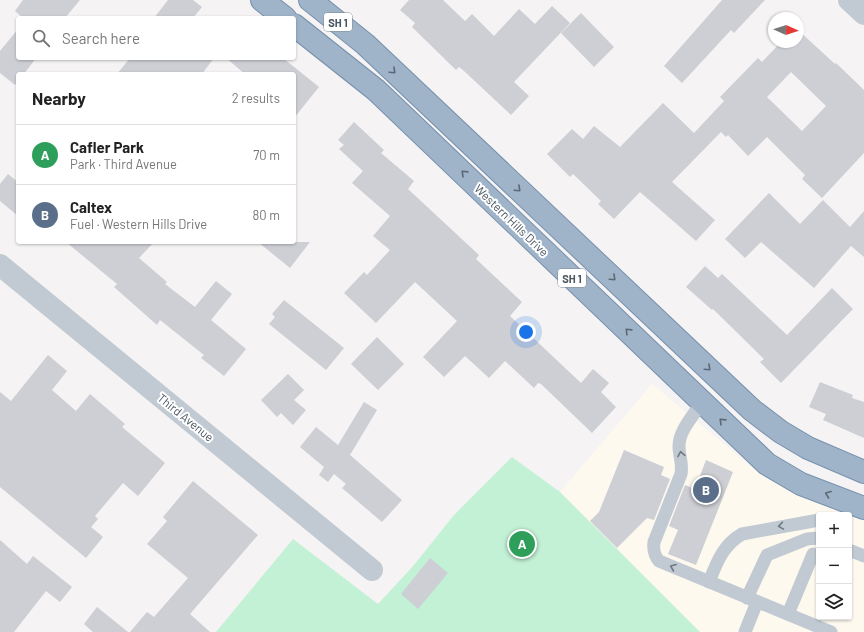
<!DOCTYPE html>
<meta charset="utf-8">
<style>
body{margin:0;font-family:Barlow,sans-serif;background:#f2f2f2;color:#222}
.controls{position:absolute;right:12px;bottom:12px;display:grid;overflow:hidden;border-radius:4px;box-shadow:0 1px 3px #0004}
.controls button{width:36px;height:36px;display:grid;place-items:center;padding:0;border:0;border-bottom:1px solid #e0e0e0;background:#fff;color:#222;font:20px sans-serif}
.compass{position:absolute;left:768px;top:12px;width:36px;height:36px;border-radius:50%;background:#fff;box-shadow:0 1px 3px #0004;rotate:93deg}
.you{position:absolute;left:526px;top:332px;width:14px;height:14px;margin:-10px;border:3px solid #fff;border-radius:50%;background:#1a73e8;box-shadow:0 0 0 6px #1a73e833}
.badge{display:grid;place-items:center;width:26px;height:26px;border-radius:50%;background:#1a73e8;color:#fff;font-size:13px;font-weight:700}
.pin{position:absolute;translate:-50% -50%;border:2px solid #fff;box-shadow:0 1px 4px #0006}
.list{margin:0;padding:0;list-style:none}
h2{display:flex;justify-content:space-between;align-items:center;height:52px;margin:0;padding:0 16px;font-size:17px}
h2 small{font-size:13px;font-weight:400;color:#767676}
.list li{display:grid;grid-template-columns:26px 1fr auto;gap:12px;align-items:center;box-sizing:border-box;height:60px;padding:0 16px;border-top:1px solid #e0e0e0}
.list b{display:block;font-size:15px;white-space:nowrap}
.list p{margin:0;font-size:13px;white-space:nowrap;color:#767676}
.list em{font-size:13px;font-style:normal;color:#767676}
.icon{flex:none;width:22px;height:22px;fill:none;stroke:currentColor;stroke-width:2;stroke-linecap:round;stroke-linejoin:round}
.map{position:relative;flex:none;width:864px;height:632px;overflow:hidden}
.search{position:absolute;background:#fff;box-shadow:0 1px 3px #0004;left:16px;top:16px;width:280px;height:44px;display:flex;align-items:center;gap:10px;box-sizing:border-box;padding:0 14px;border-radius:4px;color:#767676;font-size:15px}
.panel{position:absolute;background:#fff;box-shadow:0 1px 3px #0004;left:16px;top:72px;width:280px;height:172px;border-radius:4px}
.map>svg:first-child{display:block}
.commercial{fill:#fdf9ef;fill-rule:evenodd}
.green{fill:#c3f1d5}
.building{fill:#cdcfd5;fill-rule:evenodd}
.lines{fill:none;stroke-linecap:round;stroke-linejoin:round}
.trunk-casing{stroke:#7690ad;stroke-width:24}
.service{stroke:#c1cad2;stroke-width:13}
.minor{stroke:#c1cad2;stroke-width:22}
.trunk{stroke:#9fb4c9;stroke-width:22}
.oneway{stroke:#5b6976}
.oneway2{stroke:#6e7983}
.labels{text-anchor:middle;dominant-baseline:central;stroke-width:4;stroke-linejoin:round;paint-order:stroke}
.shield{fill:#fff;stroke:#808990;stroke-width:1}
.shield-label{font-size:11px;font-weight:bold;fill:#4a5661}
.street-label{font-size:12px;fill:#4a5661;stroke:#fff}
</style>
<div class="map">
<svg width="864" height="632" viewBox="0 0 864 632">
<rect width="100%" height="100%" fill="#f5f3f3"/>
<path class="commercial" d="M652 384 753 468 810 498 864 521V632H700L560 492ZM819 515H849V617H819Z"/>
<polygon class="green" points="512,457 560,492 700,632 216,632 293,539 378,604 414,565 454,515"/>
<g class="building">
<polygon points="23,0 80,0 65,18 23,18 15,11"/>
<polygon points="168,0 193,0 202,7 193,18 154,18"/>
<polygon points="409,0 443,0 465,21 472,14 494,36 519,9 535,24 552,6 570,23 514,82 529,96 511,115 464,71 459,67 456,70 412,27 415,23 400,10"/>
<polygon points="722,0 765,0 734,33 731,30 682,83 664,66"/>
<polygon points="581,13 614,47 594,67 561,33"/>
<polygon points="18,29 18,58 36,58 24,74 18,74 18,81 15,85 0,73 0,51"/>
<path d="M798 30 835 64 836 63 864 90V153L822 198 802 179 805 175 767 137 748 156 728 135 726 137 721 132 672 182 715 220 696 241 640 192 614 219 598 204 601 201 573 174 570 177 547 154 572 129 583 139 594 126 620 147 663 103 694 133 724 101 720 97 758 58 762 62 781 42H798ZM791 72 826 106 802 131 767 97Z"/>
<polygon points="130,58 214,58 202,74 117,74"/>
<polygon points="226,58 283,58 319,87 294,118 294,74 245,74"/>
<polygon points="354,122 384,150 381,153 414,181 408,189 479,255 476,259 522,302 510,316 581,383 593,369 609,383 601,392 616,407 592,433 541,384 538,383 534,388 505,361 489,378 465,356 444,377 423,357 457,321 415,282 376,323 344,293 364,272 367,275 390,250 373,236 390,216 352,183 363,171 339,149 344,145 338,140"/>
<polygon points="8,174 18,182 18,216 0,201 0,184"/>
<polygon points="769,193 800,224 823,200 850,227 864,211 864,257 851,246 814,288 761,242 745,258 725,239"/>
<polygon points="66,242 154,242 139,258 167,282 165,284 195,307 216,281 232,294 211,320 246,349 224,376 201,358 204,355 160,320 157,325 114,287 117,284"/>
<polygon points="258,242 310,242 290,268"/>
<polygon points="705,266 718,278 722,274 787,335 832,288 853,309 781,383 760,362 764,359 713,309 712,310 686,287"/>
<polygon points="284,300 344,348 326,370 269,324 275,317 272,314"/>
<polygon points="377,337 404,364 378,390 351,364"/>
<polygon points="48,355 67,371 52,390 76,411 90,394 125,424 122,427 165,463 138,496 123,483 95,516 98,519 91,527 103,537 86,558 0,487 0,392 11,401"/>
<polygon points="288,374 304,390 294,400 306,410 293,425 281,413 277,417 261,400"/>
<polygon points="820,382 853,395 852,398 864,402 864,438 823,420 826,414 809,407"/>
<polygon points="364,402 377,410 350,455 402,500 382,522 342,488 346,484 334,474 328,482 319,475 324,467 300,447 316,427 338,445"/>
<polygon points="624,450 664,467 661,475 670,479 654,520 647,518 617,548 590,521 599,512"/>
<polygon points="706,460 733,472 696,565 668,554 678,530 669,526 685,485 695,489"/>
<polygon points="193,481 258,535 190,614 210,632 130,632 147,612 154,617 188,578 147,544 167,521 163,517"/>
<polygon points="0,540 27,564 33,556 72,587 60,602 46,591 14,632 0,632"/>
<polygon points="430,558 448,573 418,609 401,594"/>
<polygon points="97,607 128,632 93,632 84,624"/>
</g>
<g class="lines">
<g class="trunk-casing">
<g id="trunk">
<polyline points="262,0 285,18"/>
<polyline points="310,0 365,44 752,410 781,432 808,448 864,472"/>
<polyline points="294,25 376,90 767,464 801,484 864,508"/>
</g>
</g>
<g class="service">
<path d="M702 402C694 415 679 430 679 446 679 456 683 464 681 474L654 542C653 550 654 555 659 561L831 632"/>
<polyline points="849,550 864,556"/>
<path d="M709 582C717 562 723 545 742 534L819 520"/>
<polyline points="747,598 767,555 807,539 819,538"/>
<polyline points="788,614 813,554"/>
<polyline points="745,632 757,602"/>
</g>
<g class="minor">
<polyline points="849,0 864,14"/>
<polyline points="0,265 372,570"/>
</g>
<use href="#trunk" class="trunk"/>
</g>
<defs><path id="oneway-chevron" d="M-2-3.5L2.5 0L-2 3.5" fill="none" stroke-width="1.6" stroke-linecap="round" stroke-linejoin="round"/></defs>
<g class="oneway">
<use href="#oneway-chevron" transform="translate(393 71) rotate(43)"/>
<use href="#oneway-chevron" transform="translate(464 173) rotate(-136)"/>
<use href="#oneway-chevron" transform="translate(518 189) rotate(43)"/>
<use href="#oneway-chevron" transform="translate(613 278) rotate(43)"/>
<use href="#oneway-chevron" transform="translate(628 331) rotate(-136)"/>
<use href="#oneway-chevron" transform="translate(708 368) rotate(43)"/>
<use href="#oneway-chevron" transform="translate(722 421) rotate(-136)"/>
<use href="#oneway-chevron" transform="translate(828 494) rotate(-159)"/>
</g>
<g class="oneway2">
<use href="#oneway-chevron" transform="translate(681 454) rotate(-100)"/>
<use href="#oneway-chevron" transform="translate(781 526) rotate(171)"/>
<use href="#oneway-chevron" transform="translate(673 567) rotate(-158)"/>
</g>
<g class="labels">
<g class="shield">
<rect x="324" y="13" width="28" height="18" rx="3"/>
<rect x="558" y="269" width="28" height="18" rx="3"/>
</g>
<g class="shield-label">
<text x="338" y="22">SH 1</text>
<text x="572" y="278">SH 1</text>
</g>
<g class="street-label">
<text transform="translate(512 220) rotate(44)">Western Hills Drive</text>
<text transform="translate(186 417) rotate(39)">Third Avenue</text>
</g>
</g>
</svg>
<div class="controls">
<button>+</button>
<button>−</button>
<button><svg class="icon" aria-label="layers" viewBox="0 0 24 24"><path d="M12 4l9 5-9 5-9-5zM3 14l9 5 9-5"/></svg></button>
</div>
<svg class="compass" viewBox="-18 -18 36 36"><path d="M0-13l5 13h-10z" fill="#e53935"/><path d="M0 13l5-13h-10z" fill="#767676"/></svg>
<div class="you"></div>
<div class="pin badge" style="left:522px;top:544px;background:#2e9e5b">A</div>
<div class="pin badge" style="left:706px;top:490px;background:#5c6f8a">B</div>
<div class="search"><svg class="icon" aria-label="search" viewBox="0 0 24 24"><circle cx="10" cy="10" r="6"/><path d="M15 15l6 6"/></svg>Search here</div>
<section class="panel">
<h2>Nearby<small>2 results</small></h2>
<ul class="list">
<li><span class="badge" style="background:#2e9e5b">A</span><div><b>Cafler Park</b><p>Park · Third Avenue</p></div><em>70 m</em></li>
<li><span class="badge" style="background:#5c6f8a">B</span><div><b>Caltex</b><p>Fuel · Western Hills Drive</p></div><em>80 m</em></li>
</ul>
</section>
</div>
